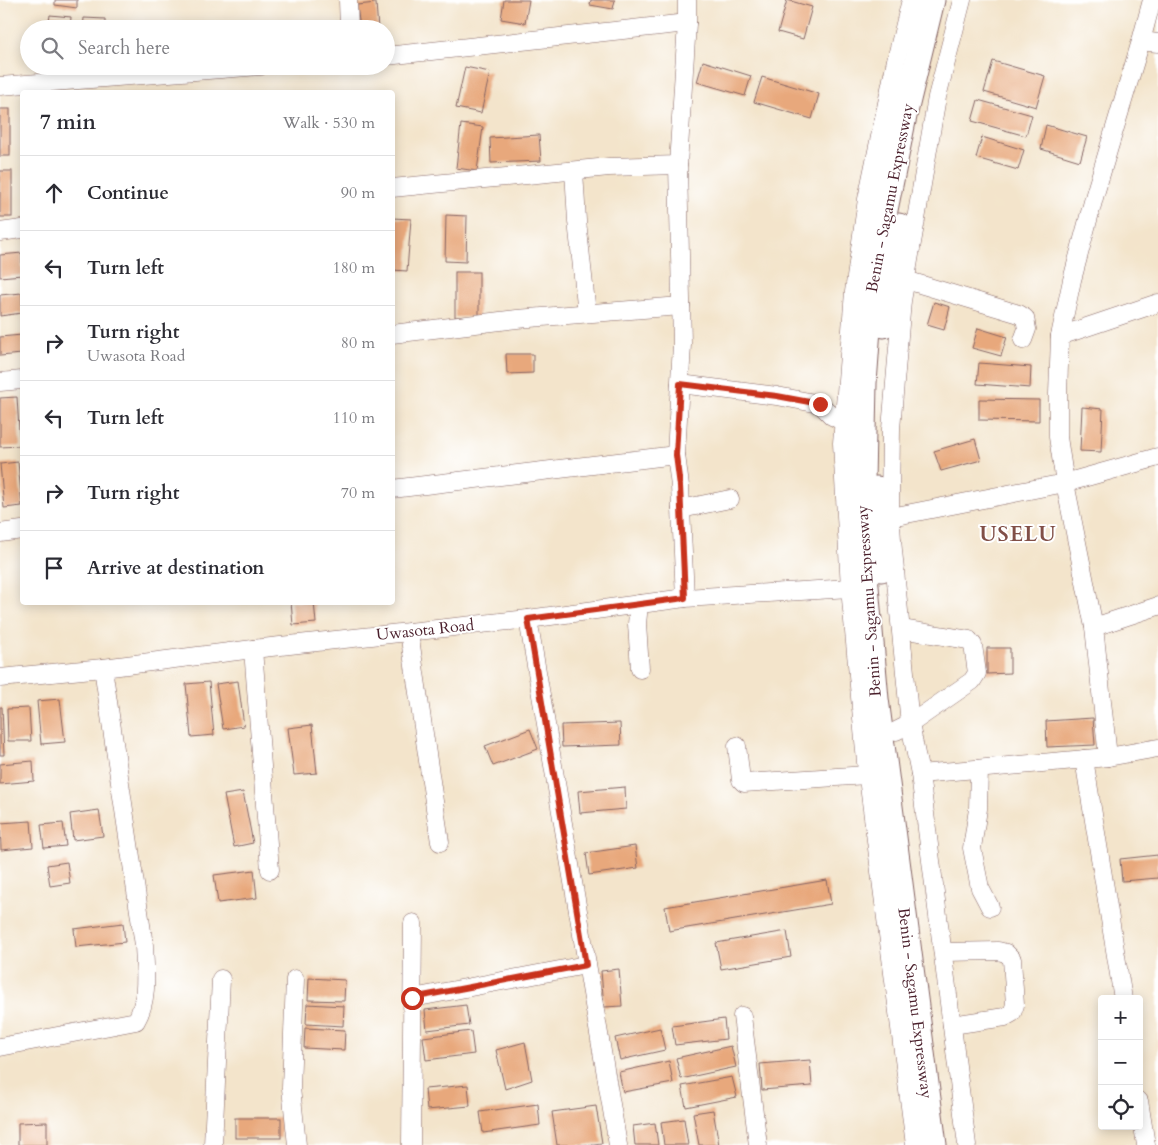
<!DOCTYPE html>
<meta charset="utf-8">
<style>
body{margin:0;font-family:Cardo,serif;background:#f7f7f7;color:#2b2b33}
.controls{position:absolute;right:15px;bottom:15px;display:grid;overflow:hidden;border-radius:5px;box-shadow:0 2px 12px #0003}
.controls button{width:45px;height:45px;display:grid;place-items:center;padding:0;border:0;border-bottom:1px solid #e1e1e2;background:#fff;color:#2b2b33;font:25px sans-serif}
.stop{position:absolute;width:15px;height:15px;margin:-11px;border:4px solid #c8321e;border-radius:50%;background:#fff}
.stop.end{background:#c8321e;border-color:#fff;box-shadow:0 1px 5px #0008}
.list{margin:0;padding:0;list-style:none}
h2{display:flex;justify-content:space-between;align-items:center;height:65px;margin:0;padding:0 20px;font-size:21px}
h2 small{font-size:16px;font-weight:400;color:#7c7c81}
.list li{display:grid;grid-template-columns:32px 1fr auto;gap:15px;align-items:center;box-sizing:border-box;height:75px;padding:0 20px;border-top:1px solid #e1e1e2}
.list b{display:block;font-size:19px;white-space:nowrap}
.list p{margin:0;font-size:16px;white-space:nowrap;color:#7c7c81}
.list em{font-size:16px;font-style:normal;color:#7c7c81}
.icon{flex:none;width:28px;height:28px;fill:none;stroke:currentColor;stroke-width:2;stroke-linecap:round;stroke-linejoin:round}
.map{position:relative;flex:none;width:1158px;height:1145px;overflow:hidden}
.search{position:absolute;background:#fff;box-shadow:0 2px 12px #0003;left:20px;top:20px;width:375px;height:55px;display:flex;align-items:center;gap:12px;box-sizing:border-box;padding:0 18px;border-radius:28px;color:#7c7c81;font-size:19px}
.panel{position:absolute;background:#fff;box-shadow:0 2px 12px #0003;left:20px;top:90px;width:375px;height:515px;border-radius:5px}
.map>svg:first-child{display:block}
.building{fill:#e8a87b}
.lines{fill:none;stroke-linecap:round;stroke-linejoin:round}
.minor-casing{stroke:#856463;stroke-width:19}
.highway-casing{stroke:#856463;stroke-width:27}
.minor{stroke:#fff;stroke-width:18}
.highway{stroke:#fff;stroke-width:25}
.route{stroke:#c8321e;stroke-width:6}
.labels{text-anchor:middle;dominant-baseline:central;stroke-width:4;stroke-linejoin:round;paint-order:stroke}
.street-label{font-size:16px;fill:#4a1f2b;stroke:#fff}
.district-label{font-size:21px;font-weight:bold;letter-spacing:1px;fill:#814f47;stroke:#fff}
</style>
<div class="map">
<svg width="1158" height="1145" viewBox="0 0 1158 1145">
<rect width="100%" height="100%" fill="#fff"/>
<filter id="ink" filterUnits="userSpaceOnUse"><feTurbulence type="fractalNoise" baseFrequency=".02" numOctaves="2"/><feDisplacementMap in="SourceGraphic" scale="10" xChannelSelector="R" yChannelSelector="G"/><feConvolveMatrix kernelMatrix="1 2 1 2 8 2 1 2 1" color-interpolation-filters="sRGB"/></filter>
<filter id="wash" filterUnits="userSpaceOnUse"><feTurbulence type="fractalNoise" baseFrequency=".0096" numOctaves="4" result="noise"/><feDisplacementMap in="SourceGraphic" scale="20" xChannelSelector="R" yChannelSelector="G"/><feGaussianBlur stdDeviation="1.12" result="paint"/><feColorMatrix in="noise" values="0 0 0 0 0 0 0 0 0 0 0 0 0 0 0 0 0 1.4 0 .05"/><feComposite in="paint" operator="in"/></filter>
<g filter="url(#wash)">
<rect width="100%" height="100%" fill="#f3e4cb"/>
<g id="blocks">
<g class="building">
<polygon points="55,0 77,0 77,8 55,5"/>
<polygon points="504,0 529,0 525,23 501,19"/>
<polygon points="591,0 615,0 613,9 590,5"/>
<polygon points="787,0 812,7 803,39 778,32"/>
<polygon points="376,3 378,29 360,29 357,5"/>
<polygon points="50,15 71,17 70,29 48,29"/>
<polygon points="84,18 105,19 105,29 83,29"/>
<polygon points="703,61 751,76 745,96 697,82"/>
<polygon points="993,61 1045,76 1036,107 984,92"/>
<polygon points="465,67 490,72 481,113 456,108"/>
<polygon points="762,77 819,94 812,119 754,102"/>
<polygon points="978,100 1032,115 1026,136 972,121"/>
<rect x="0" y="109" width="10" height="47"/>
<polygon points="461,124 483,127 477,171 456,168"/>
<polygon points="1046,125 1087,137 1080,161 1041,149"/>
<polygon points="539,135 541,161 491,163 490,138"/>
<polygon points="982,137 1024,150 1018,170 976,158"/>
<rect x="0" y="171" width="12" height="46"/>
<polygon points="446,215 467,216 466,262 445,261"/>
<polygon points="392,218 411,219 407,271 392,270"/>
<polygon points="22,253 22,275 0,277 0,255"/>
<rect x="455" y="272" width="24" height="45"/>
<polygon points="22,293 22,313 0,316 0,295"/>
<polygon points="934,302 950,307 944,330 927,325"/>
<polygon points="978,328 1007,337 1001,356 972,348"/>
<polygon points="22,335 22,354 0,356 0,337"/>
<polygon points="506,354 533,354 533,373 507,374"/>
<polygon points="979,363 1031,367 1030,388 977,384"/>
<polygon points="17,397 20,446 0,447 0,398"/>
<polygon points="979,399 1039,400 1039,421 979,420"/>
<polygon points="1082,407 1103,409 1101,452 1080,451"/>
<polygon points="975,439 981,460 941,471 934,451"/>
<polygon points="18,462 22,506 4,508 0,464"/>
<polygon points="291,602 314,602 316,623 293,625"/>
<polygon points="987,648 1010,648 1010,673 987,674"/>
<polygon points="238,681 244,726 223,729 216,684"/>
<polygon points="209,682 214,735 191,737 186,684"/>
<polygon points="60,699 65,742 41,744 37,701"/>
<polygon points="0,707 2,707 4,755 0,755"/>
<polygon points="29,708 31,741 8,741 7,709"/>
<polygon points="1093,718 1095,745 1047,747 1046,721"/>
<polygon points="620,723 621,745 562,747 561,725"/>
<polygon points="312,725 317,773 294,775 288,728"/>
<polygon points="530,729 538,749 493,766 485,746"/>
<polygon points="33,761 34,781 0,784 0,764"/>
<polygon points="625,787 626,809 580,813 578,791"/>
<polygon points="243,792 253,843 234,847 224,795"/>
<polygon points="99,810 103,836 73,840 70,814"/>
<polygon points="31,821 33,847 1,850 0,823"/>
<polygon points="63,823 66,846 44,848 41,825"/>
<polygon points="635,846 638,868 589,875 586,853"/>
<polygon points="1158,855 1158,878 1122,881 1120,859"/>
<polygon points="67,862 70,883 50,886 47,865"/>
<polygon points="254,870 257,898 218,903 214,875"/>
<polygon points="827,880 831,904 669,931 665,907"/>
<polygon points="123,923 125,942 76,947 74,929"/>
<polygon points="787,931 791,957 721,969 716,943"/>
<polygon points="619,969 622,1006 604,1007 601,971"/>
<polygon points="309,978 345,980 344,1001 308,1000"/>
<polygon points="307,1004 344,1006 343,1026 306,1024"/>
<polygon points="466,1005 469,1025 427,1030 425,1010"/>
<polygon points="724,1019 726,1039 675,1045 672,1026"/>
<polygon points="305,1028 345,1030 344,1050 304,1048"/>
<polygon points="660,1028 665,1050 620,1060 615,1038"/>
<polygon points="471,1031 474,1054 426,1060 423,1037"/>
<polygon points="525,1042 532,1080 505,1089 496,1050"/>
<polygon points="731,1046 736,1067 681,1079 676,1058"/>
<polygon points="810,1060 812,1086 762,1090 760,1064"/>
<polygon points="669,1061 673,1083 623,1092 619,1072"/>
<polygon points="732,1077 737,1097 686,1107 682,1086"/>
<polygon points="468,1085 470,1106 427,1110 425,1089"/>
<polygon points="538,1104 540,1125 483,1133 480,1112"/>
<polygon points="596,1106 602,1143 584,1145 557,1145 552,1112"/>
<polygon points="713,1110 719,1145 699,1145 693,1113"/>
<rect x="235" y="1118" width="46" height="20"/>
<polygon points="684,1119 688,1145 664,1145 661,1122"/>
<polygon points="47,1122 47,1145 18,1145 18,1123"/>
<polygon points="655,1123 658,1145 635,1145 633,1126"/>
</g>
</g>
</g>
<g filter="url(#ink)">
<use href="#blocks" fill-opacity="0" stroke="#856463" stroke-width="1"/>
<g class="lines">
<g class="minor-casing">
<g id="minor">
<polyline points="348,0 349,29"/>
<polyline points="911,0 896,60 867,199 854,292 842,443 850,588 866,762 915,1145"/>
<polyline points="962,0 937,97 902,301 891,429 890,509 892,540 910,724 920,774 967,1145"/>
<polyline points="1141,41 1158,43"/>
<polyline points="386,56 687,23"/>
<polyline points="0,86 260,66"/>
<polyline points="574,171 577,221 587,313"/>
<polyline points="392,188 609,167 678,165"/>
<polyline points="0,232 22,229"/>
<polyline points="906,280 1019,314 1025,318 1027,329 1023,340"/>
<polyline points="392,334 517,319 681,306"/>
<polyline points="1060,336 1158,303"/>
<polyline points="0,382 22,380"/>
<polyline points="680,384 777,396 820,404 832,416 844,422"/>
<polyline points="392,489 676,455"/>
<polyline points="681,509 730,499"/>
<polyline points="891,517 1065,483 1158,457"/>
<polyline points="0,533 22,530"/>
<polyline points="685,598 680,486 676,455 682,344 678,165 687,23 687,0"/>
<polyline points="639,604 637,624 640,669"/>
<polyline points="528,619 618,1145"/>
<polyline points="1094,627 1158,606"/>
<polyline points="409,632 440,842"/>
<polyline points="253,649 270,870"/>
<polyline points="0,678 103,668 253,649 528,619 685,598 850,588"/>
<polyline points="896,731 910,724 972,681 977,673 973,645 969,640 901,629"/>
<polyline points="737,746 741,780 744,783 867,775"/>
<polyline points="1108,757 1094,627 1065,483 1058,437 1058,394 1060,336 1072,280 1095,194 1141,41 1152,0"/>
<polyline points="1084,759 1123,999"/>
<polyline points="979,769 978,809 972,848 980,888 990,907"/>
<polyline points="920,774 1108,757 1158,748"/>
<polyline points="943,952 998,951 1006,953 1012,959 1015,1005 1012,1013 1005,1017 952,1025"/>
<polyline points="295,979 291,1088 297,1145"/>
<polyline points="413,998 586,965"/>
<polyline points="742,1016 758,1145"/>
<path d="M0 1047 136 1021C149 999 145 970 144 945L103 668"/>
<polyline points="1139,1101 1146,1145"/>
<polyline points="213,1145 221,979"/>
<polyline points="411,1145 413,923"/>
</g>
</g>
<g class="highway-casing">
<g id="highway">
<polyline points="932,0 904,116 872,274 864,383 861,530 876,699 934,1145"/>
<polyline points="884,325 899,226"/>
<polyline points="877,489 881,569"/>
</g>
</g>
<use href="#minor" class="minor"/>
<use href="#highway" class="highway"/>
</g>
</g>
<g class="lines" filter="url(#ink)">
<polyline class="route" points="412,998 586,965 528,619 685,598 680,486 676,455 680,384 777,396 820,404"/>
</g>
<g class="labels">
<g class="street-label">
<text transform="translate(890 198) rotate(-79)">Benin - Sagamu Expressway</text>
<text transform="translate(869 601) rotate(-94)">Benin - Sagamu Expressway</text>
<text transform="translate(425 630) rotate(-6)">Uwasota Road</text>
<text transform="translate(915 1003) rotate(83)">Benin - Sagamu Expressway</text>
</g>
<g class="district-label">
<text x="1018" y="534">USELU</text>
</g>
</g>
</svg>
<div class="controls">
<button>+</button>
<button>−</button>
<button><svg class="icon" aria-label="locate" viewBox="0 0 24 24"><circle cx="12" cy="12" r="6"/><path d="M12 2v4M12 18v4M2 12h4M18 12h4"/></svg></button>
</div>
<div class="stop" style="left:412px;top:998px"></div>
<div class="stop end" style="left:820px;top:404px"></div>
<div class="search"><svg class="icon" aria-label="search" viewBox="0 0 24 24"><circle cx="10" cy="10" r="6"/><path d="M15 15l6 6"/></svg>Search here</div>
<section class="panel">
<h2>7 min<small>Walk · 530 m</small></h2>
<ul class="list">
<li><svg class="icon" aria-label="ahead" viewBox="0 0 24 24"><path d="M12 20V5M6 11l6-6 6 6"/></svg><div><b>Continue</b></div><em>90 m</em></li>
<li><svg class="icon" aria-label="left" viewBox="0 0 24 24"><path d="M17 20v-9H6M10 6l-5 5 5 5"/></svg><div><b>Turn left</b></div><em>180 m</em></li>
<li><svg class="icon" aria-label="right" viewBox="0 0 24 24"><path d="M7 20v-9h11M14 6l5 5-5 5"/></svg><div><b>Turn right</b><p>Uwasota Road</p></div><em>80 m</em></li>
<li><svg class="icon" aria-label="left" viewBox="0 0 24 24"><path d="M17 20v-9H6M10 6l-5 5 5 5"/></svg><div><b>Turn left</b></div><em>110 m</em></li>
<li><svg class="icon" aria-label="right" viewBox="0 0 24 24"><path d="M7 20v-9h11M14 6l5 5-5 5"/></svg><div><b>Turn right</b></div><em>70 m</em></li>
<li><svg class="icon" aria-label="arrive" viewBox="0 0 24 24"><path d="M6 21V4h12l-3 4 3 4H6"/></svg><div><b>Arrive at destination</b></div></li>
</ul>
</section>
</div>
